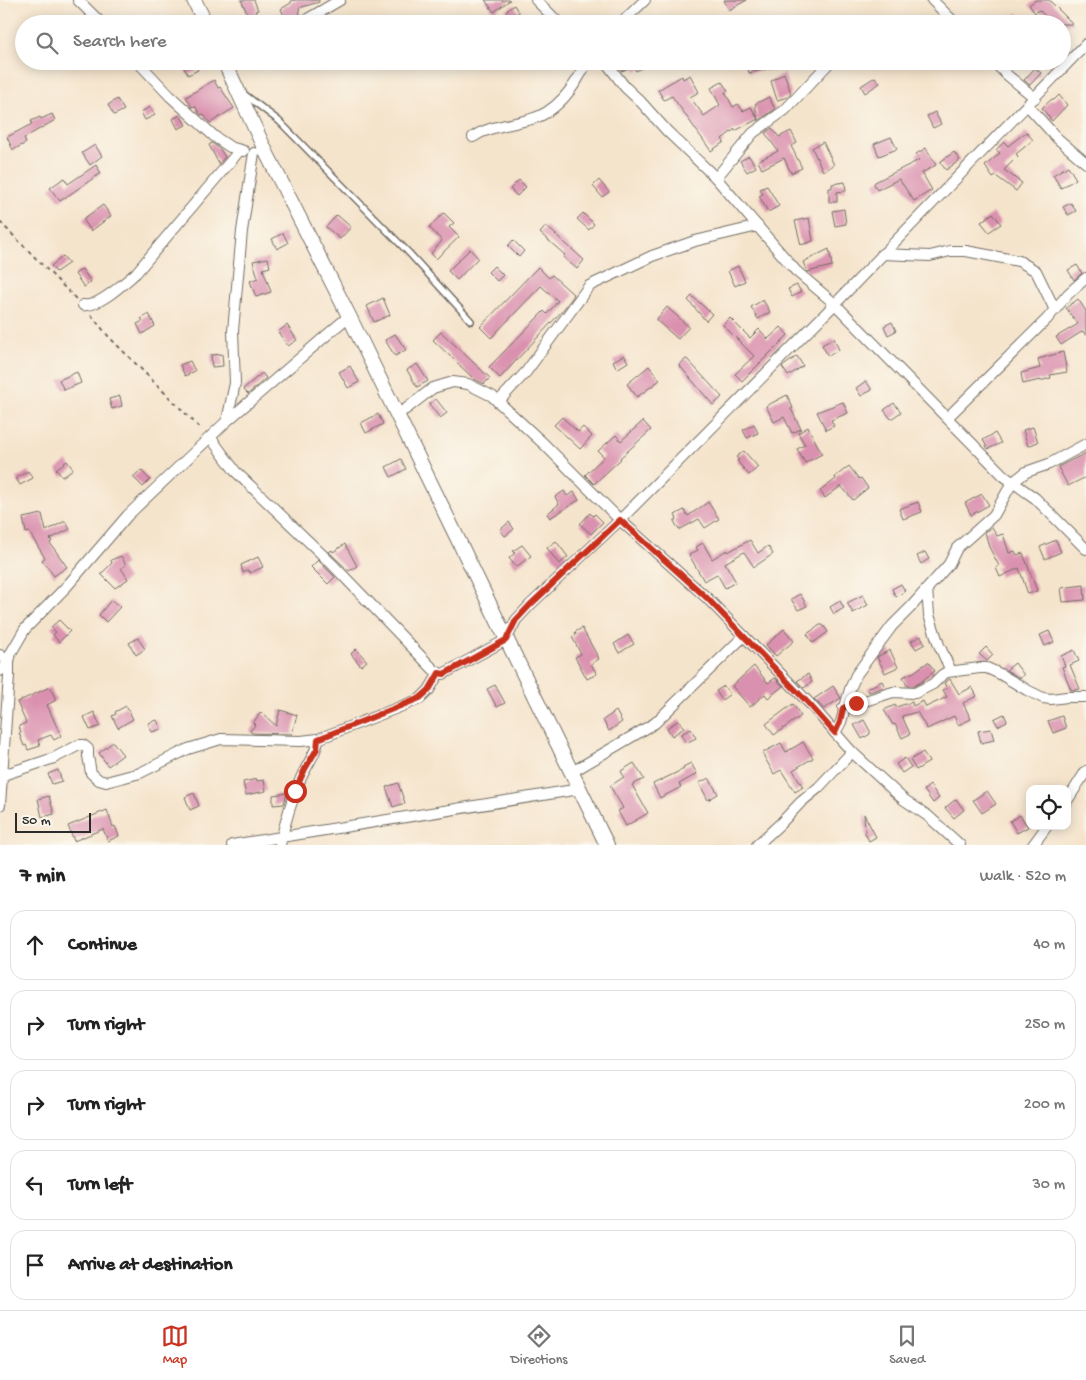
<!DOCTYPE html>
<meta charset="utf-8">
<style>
body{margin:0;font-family:"Gochi Hand",sans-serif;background:#f2f2f2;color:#222}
.controls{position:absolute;right:15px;bottom:15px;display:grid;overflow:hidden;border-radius:10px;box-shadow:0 2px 12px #0003}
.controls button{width:45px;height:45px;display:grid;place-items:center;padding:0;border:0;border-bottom:1px solid #e0e0e0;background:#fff;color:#222;font:25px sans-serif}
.scale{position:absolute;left:15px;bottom:12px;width:76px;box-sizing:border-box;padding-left:5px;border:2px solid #2b2b2b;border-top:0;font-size:14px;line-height:18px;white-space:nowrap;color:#2b2b2b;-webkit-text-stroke:4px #fbf7ec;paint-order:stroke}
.stop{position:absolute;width:15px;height:15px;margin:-11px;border:4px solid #c8321e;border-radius:50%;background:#fff}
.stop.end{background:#c8321e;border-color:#fff;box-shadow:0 1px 5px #0008}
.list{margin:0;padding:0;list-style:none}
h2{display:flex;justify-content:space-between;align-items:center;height:65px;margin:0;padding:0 20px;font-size:21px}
h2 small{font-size:16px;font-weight:400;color:#767676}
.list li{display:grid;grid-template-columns:32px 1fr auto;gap:15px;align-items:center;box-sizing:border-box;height:70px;margin:0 10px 10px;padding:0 10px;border:1px solid #e0e0e0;border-radius:15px}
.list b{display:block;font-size:19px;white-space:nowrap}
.list em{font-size:16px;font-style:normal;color:#767676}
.icon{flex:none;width:28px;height:28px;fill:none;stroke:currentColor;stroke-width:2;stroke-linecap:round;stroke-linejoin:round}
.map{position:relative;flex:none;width:1086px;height:845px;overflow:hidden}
.search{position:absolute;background:#fff;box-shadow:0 2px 12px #0003;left:15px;right:15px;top:15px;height:55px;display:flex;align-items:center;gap:12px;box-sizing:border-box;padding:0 18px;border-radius:28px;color:#767676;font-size:19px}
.sheet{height:465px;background:#fff}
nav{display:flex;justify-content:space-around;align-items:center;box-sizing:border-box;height:70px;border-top:1px solid #e0e0e0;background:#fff;font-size:14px;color:#767676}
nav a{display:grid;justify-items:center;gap:2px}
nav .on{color:#c8321e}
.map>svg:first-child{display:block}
.building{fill:#da91af}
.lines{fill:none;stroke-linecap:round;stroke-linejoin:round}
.lane-casing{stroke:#726c63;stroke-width:8}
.street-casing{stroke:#726c63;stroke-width:12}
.secondary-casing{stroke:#726c63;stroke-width:16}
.path{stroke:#726c63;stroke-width:2;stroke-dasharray:4 4;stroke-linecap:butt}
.lane{stroke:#fff;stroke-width:5}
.street{stroke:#fff;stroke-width:10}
.secondary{stroke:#fff;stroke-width:14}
.route{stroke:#c8321e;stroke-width:6}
</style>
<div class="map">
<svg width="1086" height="845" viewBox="0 0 1086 845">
<rect width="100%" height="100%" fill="#fbf7ec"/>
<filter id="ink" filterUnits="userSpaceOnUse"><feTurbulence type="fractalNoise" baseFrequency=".02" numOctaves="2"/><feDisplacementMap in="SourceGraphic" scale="10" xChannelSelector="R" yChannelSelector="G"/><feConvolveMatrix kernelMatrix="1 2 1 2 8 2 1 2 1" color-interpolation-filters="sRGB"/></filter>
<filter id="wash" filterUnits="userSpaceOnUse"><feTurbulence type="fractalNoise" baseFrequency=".0096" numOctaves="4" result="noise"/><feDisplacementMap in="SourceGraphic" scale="20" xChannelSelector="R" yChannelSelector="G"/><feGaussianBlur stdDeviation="1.12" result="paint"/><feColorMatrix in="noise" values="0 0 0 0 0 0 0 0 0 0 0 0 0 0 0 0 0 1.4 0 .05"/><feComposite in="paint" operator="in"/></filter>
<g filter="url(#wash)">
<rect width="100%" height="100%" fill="#f5e4cc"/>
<g id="blocks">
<g class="building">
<polygon points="241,0 254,0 258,10 255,11 262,24 231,24 248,15"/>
<polygon points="296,0 319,0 319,2 299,8 300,15 285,18 281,9 291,3 291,1"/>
<polygon points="485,0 510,0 494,12"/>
<polygon points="724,0 747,0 729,10"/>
<polygon points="1036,0 1049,0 1073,24 1054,24 1039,10 1035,13 1029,5"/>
<polygon points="514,5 522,18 515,23 506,11"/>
<polygon points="1017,13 1026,24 1003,24"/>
<polygon points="180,61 193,61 198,70 188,75"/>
<polygon points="621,61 655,61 636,71 633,66 622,71 616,64"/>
<polygon points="746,61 784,61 785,65 749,73"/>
<polygon points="1035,68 1041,73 1030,85 1024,80"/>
<polygon points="784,73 791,93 788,97 777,100 771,81"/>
<polygon points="690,75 699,92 690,97 704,116 720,105 711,88 722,82 728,91 725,92 733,107 738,104 743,111 751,107 758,119 735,131 735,129 722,139 724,142 711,151 672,96 664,100 658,90 682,76 683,79"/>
<polygon points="875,77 880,83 865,93 861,86"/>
<polygon points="214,80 218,88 220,87 234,108 210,123 203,114 201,115 199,113 195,106 192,107 186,97"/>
<polygon points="1059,95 1067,105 1052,121 1042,108 1052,99 1054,100"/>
<polygon points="769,97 775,109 758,121 755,104"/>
<polygon points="117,99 124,110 114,115 108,105"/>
<polygon points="150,107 155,115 145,120 141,112"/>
<polygon points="935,112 941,124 933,128 927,116"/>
<polygon points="52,114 55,120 24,138 26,143 13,150 7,137 32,124 31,121 40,117 41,119"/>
<polygon points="180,115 186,125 178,129 173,119"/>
<polygon points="772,128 779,137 791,131 797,143 791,146 802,168 791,173 784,158 762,169 758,161 778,151 765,133"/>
<polygon points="1026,132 1033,140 1016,154 1018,156 1004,170 1022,183 1016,191 996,176 993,178 985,166 1000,153 996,150 1004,142 1008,146"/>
<polygon points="891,137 897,149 879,156 874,144"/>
<polygon points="823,142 834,165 823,171 812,148"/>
<polygon points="212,143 220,149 225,157 219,164 209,145"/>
<polygon points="95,145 102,156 90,165 82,153"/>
<polygon points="926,148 936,165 922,173 932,190 914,201 899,179 877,190 874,184 875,182 919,160 916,154"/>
<polygon points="954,152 960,160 946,170 940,162"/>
<polygon points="749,156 756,167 747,172 740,161"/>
<polygon points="96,165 101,173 60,201 50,188 64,178 68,184"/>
<polygon points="1068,166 1076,179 1061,188 1053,175"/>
<polygon points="519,180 526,187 517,196 510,189"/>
<polygon points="599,180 609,192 602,197 593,186"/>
<polygon points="845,182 846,191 837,192 837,202 829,202 829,188 832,188 832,184"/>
<polygon points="767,186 779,206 768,212 759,196 763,194 760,189"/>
<polygon points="1071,203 1076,211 1068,215 1063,207"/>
<polygon points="103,205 111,216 91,231 83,219"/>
<polygon points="844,209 846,224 835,226 832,211"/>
<polygon points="444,213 454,223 449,227 459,237 436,259 431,253 442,241 429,227"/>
<polygon points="583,213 594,224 589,230 577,219"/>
<polygon points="993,213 1001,224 989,232 981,222"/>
<polygon points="337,215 351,227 340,239 326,227"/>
<polygon points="809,218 813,241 801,245 795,221"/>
<polygon points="546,226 584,260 577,269 563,257 565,255 540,233"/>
<polygon points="283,233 288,243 277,249 272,239"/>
<polygon points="513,240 524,251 519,257 508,246"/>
<polygon points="470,249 478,258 457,280 448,271"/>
<polygon points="829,249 832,266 807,272 803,262"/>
<polygon points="63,256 69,263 56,272 51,266"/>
<polygon points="268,258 270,267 263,269 271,292 256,297 250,281 258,278 253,261"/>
<polygon points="1077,265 1082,273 1074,280 1068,270"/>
<polygon points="494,266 503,275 497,281 488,272"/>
<polygon points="738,266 745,281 735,286 728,271"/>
<polygon points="538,267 549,278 552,275 574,295 563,310 500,378 489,367 544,311 547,314 558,301 541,286 491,338 480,327"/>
<polygon points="82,269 91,282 84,287 75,274"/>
<polygon points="797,285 801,292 792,297 788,289"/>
<polygon points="692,296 712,314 706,321 688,300"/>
<polygon points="383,298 390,315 374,322 367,306"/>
<polygon points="1078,299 1086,311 1086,336 1083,331 1061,345 1056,337 1078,324 1066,308"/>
<polygon points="763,300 770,312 758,319 751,307"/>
<polygon points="667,307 689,327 678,339 656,320"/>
<polygon points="149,314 155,326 142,334 137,324 143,321 141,319"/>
<polygon points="730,318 750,338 759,329 768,339 781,327 788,335 742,381 735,374 754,356 723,325"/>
<polygon points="892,322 896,331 888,335 884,326"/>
<polygon points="287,325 297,340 288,346 278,332"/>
<polygon points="441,332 490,378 484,384 474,379 433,340"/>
<polygon points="395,334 406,350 395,356 385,340"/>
<polygon points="834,338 839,350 828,356 822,345"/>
<polygon points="1063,352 1067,372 1050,375 1051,378 1040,381 1040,380 1023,384 1021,373 1040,368 1038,359"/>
<polygon points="222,354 223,366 212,367 211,355"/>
<polygon points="624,355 628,362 617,369 613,361"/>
<polygon points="797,356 803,366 788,376 782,367"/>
<polygon points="686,359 687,359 722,397 713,405 679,365"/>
<polygon points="190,361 195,371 185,376 180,365"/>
<polygon points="417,364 428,381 417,387 407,370"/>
<polygon points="350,366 359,382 348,388 339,372"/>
<polygon points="649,366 660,380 637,397 627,384"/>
<polygon points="77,372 81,383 64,390 59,380"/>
<polygon points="262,373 266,378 248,394 243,389"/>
<polygon points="866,381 872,390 861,396 856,388"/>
<polygon points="787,395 793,408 791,409 801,429 792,433 784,417 774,422 766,406"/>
<polygon points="120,396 122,406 112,409 109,399"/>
<polygon points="436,399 447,413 440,418 429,404"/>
<polygon points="843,402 848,413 831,420 834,426 826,430 817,412"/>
<polygon points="894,403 901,412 891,419 884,410"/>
<polygon points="378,414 383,424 366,433 361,423"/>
<polygon points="562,417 578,432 583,427 592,436 580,449 554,425"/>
<polygon points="643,421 651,430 620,458 621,459 594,484 585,475 604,457 598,451 616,435 621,441"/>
<polygon points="754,424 758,433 747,438 743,430"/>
<polygon points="808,427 822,454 805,463 797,449 805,445 798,433"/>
<polygon points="1033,427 1038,442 1028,446 1023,430"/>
<polygon points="995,433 1001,443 988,449 983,440"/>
<polygon points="744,451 758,467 749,475 737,461 739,460 736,457"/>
<polygon points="1086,453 1086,477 1068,486 1058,467"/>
<polygon points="401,459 406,469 391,477 386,467"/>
<polygon points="67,461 73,469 62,477 56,469"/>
<polygon points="849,466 859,479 861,478 868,488 853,500 841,486 825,498 820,491 836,479 835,477"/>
<polygon points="141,470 150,480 143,487 133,477"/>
<polygon points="28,471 33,478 20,485 16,478"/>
<polygon points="564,491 567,496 574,492 579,500 550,518 547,514 559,504 555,497"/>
<polygon points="982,494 989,505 971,515 965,503"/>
<polygon points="708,502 719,519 705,528 699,519 679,530 674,521 677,519 675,515 684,510 688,516"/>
<polygon points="918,502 922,512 903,519 899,509"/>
<polygon points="590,513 593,516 595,514 603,522 591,534 580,524"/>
<polygon points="42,514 46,531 65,521 70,529 50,539 52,541 50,543 67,567 54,576 42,560 45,558 29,532 26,533 23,518"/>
<polygon points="509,522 514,529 505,536 500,530"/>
<polygon points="992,527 997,536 1003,534 1009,553 1015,551 1017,555 1023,553 1037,591 1028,594 1019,568 1000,577 996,568 999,566 989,547 985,532"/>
<polygon points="750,540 758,553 768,546 773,554 754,567 744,552 725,563 736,582 725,588 717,574 704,581 689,555 698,550 696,547 703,543 712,559 727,550 728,552"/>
<polygon points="1056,540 1061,552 1045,559 1040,547"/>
<polygon points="556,541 568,557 559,564 547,548"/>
<polygon points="345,544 357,566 349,571 329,552 332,550 333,552"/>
<polygon points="522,545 531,556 516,567 509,558 515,553 513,551"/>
<polygon points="925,552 929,559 921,564 917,556"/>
<polygon points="121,556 126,565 121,568 128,579 115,588 101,574 112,563 111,560"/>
<polygon points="258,557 263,567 250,573 248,570 243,573 241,565"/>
<polygon points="318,560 335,577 328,584 311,567"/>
<polygon points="901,584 905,591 896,597 892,589"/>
<polygon points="1084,585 1085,600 1063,602 1061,588"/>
<polygon points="800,594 807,606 798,610 791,599"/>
<polygon points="863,595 868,605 853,613 847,603"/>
<polygon points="111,600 120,607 106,622 99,615"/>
<polygon points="840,601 844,608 834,614 830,607"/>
<polygon points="59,620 70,631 59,642 53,635 56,632 51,627"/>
<polygon points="820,625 823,625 828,632 813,643 807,634"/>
<polygon points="582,628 599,659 591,664 597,674 587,679 575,657 581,654 572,637 576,635 575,632"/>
<polygon points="784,629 794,641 776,656 766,645"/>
<polygon points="1049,631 1054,642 1045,646 1040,635"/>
<polygon points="628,635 634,644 619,653 614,644"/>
<polygon points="921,636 925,644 916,649 911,641"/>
<polygon points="138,638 145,649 136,655 129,643"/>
<polygon points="986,647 993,655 987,661 979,654"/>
<polygon points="356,649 367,661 361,666 351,654"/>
<polygon points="890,650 898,667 885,673 877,657"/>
<polygon points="1074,650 1079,661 1070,665 1080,689 1071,690 1062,667 1065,666 1061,656"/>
<polygon points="928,662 935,671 923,680 923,681 914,686 907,686 903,677 914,672"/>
<polygon points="1015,663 1024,675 1020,678 1006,670"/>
<polygon points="754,666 768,683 775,678 783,686 768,698 765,694 750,707 732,686"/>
<polygon points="808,674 812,682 804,688 797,681"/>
<polygon points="950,679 959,694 972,687 977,696 963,703 971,719 958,725 954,716 927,729 917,712 902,716 910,734 902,738 895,724 893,725 884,710 895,705 896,707 912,702 913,706 923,701 926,707 947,697 943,690 947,688 944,683"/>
<polygon points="882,681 885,687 869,692 868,688"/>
<polygon points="495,685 505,703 497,707 487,689"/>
<polygon points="724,686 730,694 722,700 716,691"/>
<polygon points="833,686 841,698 824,709 814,699"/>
<polygon points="50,687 56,700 47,705 61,736 54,740 51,735 38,740 40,746 28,750 26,745 24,746 19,733 21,733 19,726 26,723 17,702"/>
<polygon points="793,704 801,716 774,735 766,724"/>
<polygon points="126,706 133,719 118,728 112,716 116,714 115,712"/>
<polygon points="280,710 297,715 292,734 252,733 250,731 255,725 253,723 261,712 276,726"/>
<polygon points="616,711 622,722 609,731 603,720"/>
<polygon points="94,712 100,726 90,730 84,717"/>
<polygon points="1004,714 1007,721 998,726 994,719"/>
<polygon points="1062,716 1066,728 1053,733 1048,721"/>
<polygon points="157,720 161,729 152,732 148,723"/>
<polygon points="679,720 684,728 672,736 667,728"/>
<polygon points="864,720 870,731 870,734 862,739 854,725"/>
<polygon points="691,729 696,738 686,743 681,734"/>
<polygon points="991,729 994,740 981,743 978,731"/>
<polygon points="113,742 123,755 108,766 99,753"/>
<polygon points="803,742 813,758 793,770 803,787 795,792 781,770 774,774 762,753 781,743 786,752"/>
<polygon points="923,752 929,762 916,770 910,760"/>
<polygon points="905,758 911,767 902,773 896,764"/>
<polygon points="634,763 644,779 632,785 648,813 626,826 618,811 623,808 610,786 624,777 621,771"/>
<polygon points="691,763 697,774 679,784 681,787 660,798 653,784 684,769 683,767"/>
<polygon points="58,770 62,781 52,784 48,774"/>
<polygon points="709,778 718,794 708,800 699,783"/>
<polygon points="257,779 257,781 264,780 266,791 246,795 243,782"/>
<polygon points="398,783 405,803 393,807 386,787"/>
<polygon points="930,785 939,798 933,803 924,790"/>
<polygon points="987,791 996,804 982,813 973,800"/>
<polygon points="194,793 199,806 190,810 185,797"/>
<polygon points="287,793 284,804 273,805 273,795"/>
<polygon points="49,796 54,814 42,817 38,799"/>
<polygon points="956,799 964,810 954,818 945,808"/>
<polygon points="107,810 113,827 115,826 119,836 108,841 103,829 74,841 68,826"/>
<polygon points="864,814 876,837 869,841 865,833"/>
<polygon points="1020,815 1028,827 1017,833 1010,821"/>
</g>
</g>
</g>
<g filter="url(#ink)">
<use href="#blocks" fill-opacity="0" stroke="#726c63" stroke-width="1"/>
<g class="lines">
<g class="lane-casing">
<polyline id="lane" points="244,94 279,121 409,253 471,321"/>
</g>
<g class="street-casing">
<g id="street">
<polyline points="78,0 102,24"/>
<polyline points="536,0 560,24"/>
<polyline points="932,0 956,24"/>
<polyline points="299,24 340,0"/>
<polyline points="620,24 645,0"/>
<polyline points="137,61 170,96 215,137 230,147 244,151"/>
<polyline points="605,61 625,87 641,102 667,131 716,178 796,271 835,304 1004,476 1035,498 1086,549"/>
<polyline points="993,61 1006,74 1035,98"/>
<polyline points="1027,105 1057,138 1086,163"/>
<path d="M473 137C490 126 509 125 528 120 556 114 576 86 587 61"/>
<polyline points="716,178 753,133 785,110 831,61"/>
<polyline points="882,254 930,256 950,251 966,251 1019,261 1036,271 1055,310"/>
<path d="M83 305C98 308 125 282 136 273L240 150"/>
<polyline points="498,402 526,372 589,286 652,256 695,241 758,226"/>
<polyline points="397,414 406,409 433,388 453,382 468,384 492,396 544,444 620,520 707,598 809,703 852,752 903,799 928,816 960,845"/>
<polyline points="947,418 1047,319 1068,294 1086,278"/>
<polyline points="227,421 235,383 233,331 242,231 254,153"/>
<polyline points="211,438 235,471 332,564 433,669 439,673 443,674 506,640 516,620 530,605 620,520 835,304 1086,44"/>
<polyline points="927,589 929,615 939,645 951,671"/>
<polyline points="0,655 9,662 0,671"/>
<polyline points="843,708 893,692 915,693 933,684 942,675 947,672 980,668 987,668 1000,674 1027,690 1043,698 1051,699 1067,697 1086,697"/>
<polyline points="835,733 841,722 850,689 856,675 867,660 892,626 910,608 949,564 957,548 994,515 1012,483 1026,472 1049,464 1086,444"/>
<polyline points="572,772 655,723 744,636"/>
<polyline points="3,775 54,758 79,745 83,745 88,749 88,756 91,773 99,780 106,782 140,773 188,749 221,739 301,741 318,739 420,699 429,690 439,673"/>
<polyline points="1067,801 1086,771"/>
<polyline points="0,805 9,676 9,662 11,653 25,629 67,586 128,515 227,421 349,316"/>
<polyline points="232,845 580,789"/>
<path d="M280 845C285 822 292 799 301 778 307 764 317 753 318 739"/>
<polyline points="757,845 781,823 801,802 818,788 852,752"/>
<polyline points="1033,845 1047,826"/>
</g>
</g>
<g class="secondary-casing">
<g id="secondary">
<polyline points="194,0 206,24"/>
<polyline points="224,61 266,152 349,316 607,845"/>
</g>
</g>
<g class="path">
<polyline points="0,222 76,299"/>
<polyline points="91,315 109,337 202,430"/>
</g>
<use href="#lane" class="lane"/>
<use href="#street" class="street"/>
<use href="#secondary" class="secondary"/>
</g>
</g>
<g class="lines" filter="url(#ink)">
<polyline class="route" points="295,791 305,769 317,749 318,739 420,698 429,690 439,673 444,674 459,666 506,640 516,620 530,605 620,520 707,598 809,704 835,733 840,722 843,708 856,703"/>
</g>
</svg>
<div class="controls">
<button><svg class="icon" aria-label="locate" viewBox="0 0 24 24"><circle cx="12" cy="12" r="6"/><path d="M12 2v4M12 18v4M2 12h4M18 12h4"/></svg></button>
</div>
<div class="scale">50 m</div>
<div class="stop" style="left:295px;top:791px"></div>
<div class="stop end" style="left:856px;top:703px"></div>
<div class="search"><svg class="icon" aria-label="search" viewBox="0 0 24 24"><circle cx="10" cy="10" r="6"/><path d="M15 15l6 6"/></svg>Search here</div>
</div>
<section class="sheet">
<h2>7 min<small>Walk · 520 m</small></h2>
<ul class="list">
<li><svg class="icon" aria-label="ahead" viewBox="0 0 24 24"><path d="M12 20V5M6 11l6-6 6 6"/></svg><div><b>Continue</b></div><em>40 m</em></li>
<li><svg class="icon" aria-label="right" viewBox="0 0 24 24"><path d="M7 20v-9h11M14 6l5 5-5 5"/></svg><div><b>Turn right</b></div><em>250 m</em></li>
<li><svg class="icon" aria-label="right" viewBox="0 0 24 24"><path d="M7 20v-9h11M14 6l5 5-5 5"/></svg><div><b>Turn right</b></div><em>200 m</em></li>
<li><svg class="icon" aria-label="left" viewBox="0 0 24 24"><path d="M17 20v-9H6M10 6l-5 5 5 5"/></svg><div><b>Turn left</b></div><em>30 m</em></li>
<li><svg class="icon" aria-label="arrive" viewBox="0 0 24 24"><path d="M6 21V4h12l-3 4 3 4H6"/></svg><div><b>Arrive at destination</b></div></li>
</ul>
</section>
<nav>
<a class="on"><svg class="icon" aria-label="map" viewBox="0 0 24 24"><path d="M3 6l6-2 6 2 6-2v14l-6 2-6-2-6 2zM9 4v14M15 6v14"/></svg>Map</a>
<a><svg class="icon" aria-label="directions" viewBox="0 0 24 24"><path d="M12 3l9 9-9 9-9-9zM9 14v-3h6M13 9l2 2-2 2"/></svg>Directions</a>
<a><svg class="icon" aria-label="saved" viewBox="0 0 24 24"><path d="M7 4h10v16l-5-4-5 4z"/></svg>Saved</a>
</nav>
